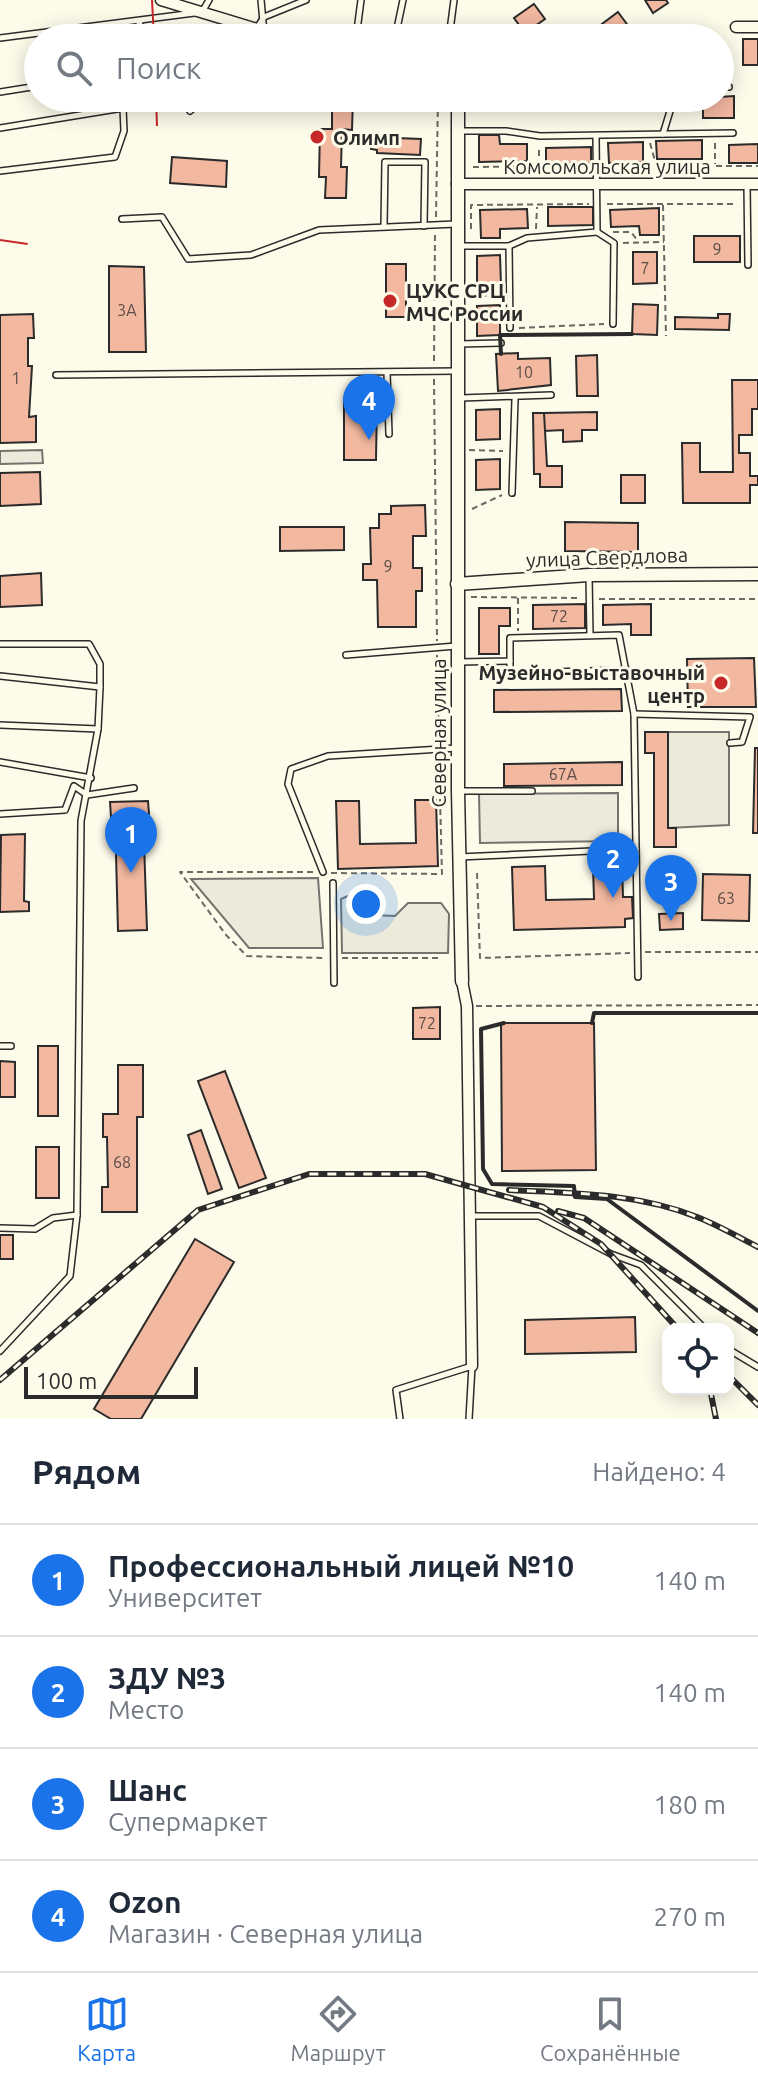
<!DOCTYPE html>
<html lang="ru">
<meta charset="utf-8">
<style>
body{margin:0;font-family:Ubuntu,sans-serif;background:#f2f2f3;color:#1f2937}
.controls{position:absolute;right:24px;bottom:24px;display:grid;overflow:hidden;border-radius:16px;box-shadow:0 4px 20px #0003}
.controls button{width:72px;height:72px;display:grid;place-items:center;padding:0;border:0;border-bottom:2px solid #e0e1e3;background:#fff;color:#1f2937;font:40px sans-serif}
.scale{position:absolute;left:24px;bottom:20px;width:174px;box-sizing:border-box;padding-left:8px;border:4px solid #2b2b2b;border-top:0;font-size:22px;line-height:28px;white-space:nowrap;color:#2b2b2b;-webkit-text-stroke:6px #fdfbea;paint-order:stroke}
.you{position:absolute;left:366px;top:904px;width:28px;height:28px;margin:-20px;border:6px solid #fff;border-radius:50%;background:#1a73e8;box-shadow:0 0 0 12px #1a73e833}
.badge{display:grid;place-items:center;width:52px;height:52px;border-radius:50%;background:#1a73e8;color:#fff;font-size:26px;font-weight:700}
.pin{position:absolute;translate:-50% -66px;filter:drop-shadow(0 2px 4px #0008)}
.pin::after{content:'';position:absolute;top:42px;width:28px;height:24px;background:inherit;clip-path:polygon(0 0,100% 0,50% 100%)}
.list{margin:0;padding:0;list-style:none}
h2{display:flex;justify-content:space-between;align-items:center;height:104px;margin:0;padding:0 32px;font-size:34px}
h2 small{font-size:26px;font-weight:400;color:#747a83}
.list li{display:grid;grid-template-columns:52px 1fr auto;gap:24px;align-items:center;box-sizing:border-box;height:112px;padding:0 32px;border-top:2px solid #e0e1e3}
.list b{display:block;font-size:30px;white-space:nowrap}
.list p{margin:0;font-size:26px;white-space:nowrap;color:#747a83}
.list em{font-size:26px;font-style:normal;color:#747a83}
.icon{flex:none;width:44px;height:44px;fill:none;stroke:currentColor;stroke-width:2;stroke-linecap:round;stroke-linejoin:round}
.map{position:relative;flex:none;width:758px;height:1419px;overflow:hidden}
.search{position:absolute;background:#fff;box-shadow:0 4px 20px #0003;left:24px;right:24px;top:24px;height:88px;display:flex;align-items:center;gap:20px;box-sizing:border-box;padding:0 28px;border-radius:44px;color:#747a83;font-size:30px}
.sheet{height:552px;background:#fff}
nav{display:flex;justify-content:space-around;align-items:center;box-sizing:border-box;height:112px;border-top:2px solid #e0e1e3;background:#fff;font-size:22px;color:#747a83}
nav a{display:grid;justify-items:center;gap:4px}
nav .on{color:#1a73e8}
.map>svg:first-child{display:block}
.green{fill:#ecebdb;stroke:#74746e;stroke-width:2}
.parking{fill:#eceadb;stroke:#74746e;stroke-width:2}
.building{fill:#f2b8a0;stroke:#2b2b2b;stroke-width:2}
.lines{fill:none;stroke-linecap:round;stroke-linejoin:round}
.service-casing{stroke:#2b2b2b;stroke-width:8}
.minor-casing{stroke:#2b2b2b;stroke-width:13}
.tertiary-casing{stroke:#2b2b2b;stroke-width:15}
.path{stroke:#6a6964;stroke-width:2;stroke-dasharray:6 4;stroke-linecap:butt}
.service{stroke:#fdfbea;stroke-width:5}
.minor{stroke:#fdfbea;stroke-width:10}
.tertiary{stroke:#fdfbea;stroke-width:12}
.rail-casing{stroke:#2b2b2b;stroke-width:6}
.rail{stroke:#fdfbea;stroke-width:3;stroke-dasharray:9;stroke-linecap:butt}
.wall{stroke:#2b2b2b;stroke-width:4}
.power{stroke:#c62828;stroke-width:2;stroke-dasharray:28 6 4 6;stroke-linecap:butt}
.poi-dot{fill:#c62828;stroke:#fdfbea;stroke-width:3}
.labels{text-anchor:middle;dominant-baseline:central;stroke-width:6;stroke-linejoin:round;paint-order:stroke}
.number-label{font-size:16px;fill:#5d4e48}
.poi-label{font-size:20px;font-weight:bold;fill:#2b2b2b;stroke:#fdfbea;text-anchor:start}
.street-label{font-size:20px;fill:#2b2b2b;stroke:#fdfbea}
</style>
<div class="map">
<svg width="758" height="1419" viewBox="0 0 758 1419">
<rect width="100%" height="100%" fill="#fdfbea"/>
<g class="green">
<polygon points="42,450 43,463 0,464 0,451"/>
<polygon points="318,878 323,948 249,948 191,879"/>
<polygon points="350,895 362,902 373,915 395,916 408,903 441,903 449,914 448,953 342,953 341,899"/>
</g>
<g class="parking">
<polygon points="668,732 729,732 729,825 668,828"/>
<polygon points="618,793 618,841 480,843 479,794"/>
</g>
<g class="building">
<polygon points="645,0 666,0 668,3 653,13"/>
<polygon points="534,4 545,19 525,33 514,18"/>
<polygon points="618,12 629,27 613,38 599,38 594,30"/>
<rect x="743" y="39" width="15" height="26"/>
<polygon points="734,96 734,118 703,118 703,98"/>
<polygon points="332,98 353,98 352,130 342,129 341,167 347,167 346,198 325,198 326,177 319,177 320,129 332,129"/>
<polygon points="479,135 499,135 500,144 527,144 527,161 479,162"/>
<polygon points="371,137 421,139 420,155 377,153 377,150 371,149"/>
<polygon points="702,140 702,159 657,159 656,141"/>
<polygon points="643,142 643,162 609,163 608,143"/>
<polygon points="758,144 758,163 729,163 729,145"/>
<polygon points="591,147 591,163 546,164 546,148"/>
<polygon points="172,157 227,161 226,187 170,183"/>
<polygon points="548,207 593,207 593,225 548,226"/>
<polygon points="659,208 659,235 640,235 639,226 611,227 610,210"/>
<polygon points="527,209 528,228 500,229 500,238 481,238 480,210"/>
<rect x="694" y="236" width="46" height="26"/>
<polygon points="633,252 657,252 657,283 633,284"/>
<polygon points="500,255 501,286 477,286 477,256"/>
<rect x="386" y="264" width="20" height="53"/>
<polygon points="109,266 144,267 146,352 109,352"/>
<polygon points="633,304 658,305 657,335 632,334"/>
<polygon points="500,305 500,335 477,336 477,306"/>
<polygon points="33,314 34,338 28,338 28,366 32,366 29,417 36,416 36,442 0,443 0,315"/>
<polygon points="718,314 730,314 729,330 675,329 675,317 718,318"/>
<polygon points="518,353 518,359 550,358 551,385 498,391 496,354"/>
<polygon points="597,355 598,396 577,396 576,356"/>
<polygon points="732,380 758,380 758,409 752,409 752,435 739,435 739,453 750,453 750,476 758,476 758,485 750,485 750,503 683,503 682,443 700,443 700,472 733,472"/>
<polygon points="344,398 377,398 376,460 344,460"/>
<polygon points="500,409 500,439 476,440 476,410"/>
<polygon points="597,412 597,430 582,430 582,441 563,442 563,430 544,431 544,413"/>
<polygon points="533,413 544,413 547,466 562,466 562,487 540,487 540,474 534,474"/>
<polygon points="500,459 500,489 476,490 476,460"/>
<polygon points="40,472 41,504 0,506 0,473"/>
<rect x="621" y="475" width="24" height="28"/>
<polygon points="425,505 426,536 413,536 413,568 422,568 422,591 416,591 416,627 378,627 377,580 363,580 363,564 371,564 370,528 379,528 379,514 391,514 391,506"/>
<polygon points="565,522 638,523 638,552 565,551"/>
<polygon points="280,527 344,527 344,550 280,551"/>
<polygon points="41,573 42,605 0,607 0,576"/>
<polygon points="585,604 585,628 533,629 533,605"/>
<polygon points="651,604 651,635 631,635 631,624 603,625 603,605"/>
<polygon points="479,608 510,608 510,626 499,626 499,654 479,654"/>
<polygon points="754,658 756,707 688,707 687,659"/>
<polygon points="621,689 622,711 494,712 494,690"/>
<polygon points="645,732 668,732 668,828 676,828 676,847 654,847 654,753 645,753"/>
<polygon points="755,748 758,748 758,833 753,833"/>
<polygon points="622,762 622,785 504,786 504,764"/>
<polygon points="415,800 436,800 438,866 338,869 336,801 359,801 360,844 416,843"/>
<polygon points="148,801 149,814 143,814 147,930 118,931 115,816 111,817 110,802"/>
<polygon points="25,834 24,901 29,902 29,911 0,912 1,835"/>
<polygon points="622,865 623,897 632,897 633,918 625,919 625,927 514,930 512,867 545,866 546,900 594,899 593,866"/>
<polygon points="703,874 750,875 749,921 702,920"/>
<polygon points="683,913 683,929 660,930 659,914"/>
<polygon points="440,1007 440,1039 413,1039 413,1008"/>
<polygon points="501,1023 594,1023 596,1170 502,1171"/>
<rect x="38" y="1046" width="20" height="70"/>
<polygon points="0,1061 15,1062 15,1097 0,1097"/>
<polygon points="118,1065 143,1065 143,1117 137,1117 137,1212 102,1212 102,1187 108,1187 107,1137 103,1137 103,1114 118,1114"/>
<polygon points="225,1071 266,1178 239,1188 198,1081"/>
<polygon points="201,1130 222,1189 208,1194 188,1135"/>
<rect x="36" y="1147" width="23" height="51"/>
<rect x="0" y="1235" width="13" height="24"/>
<polygon points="195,1239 234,1262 141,1419 111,1419 94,1409"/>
<polygon points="635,1317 636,1352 525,1354 525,1320"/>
</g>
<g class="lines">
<g class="service-casing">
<g id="service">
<polyline points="261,0 264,33"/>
<polyline points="257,28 264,17 306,0"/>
<polyline points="0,38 202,12 209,0"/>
<polyline points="133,38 140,22"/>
<polyline points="356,38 361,0"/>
<polyline points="395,38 403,0"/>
<polyline points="449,38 454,0"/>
<polyline points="720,87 729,87"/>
<polyline points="0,92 38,86"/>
<polyline points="190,111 205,98"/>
<polyline points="0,128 123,108 128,98"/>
<polyline points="459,131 506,131 540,136 733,133"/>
<polyline points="663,134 674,98"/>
<polyline points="0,171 115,157 124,131 123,108"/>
<polyline points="747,185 748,265"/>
<polyline points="122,219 162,217 188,259 251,255 319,230 456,224"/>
<polyline points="384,226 385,162 425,162 424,226"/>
<polyline points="597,232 614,243 613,324"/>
<polyline points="460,246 509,246 510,328"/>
<polyline points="509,246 527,238 597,232 596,137"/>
<polyline points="459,344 501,343"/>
<polyline points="387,373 389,434"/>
<polyline points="56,375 458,371"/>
<polyline points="461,398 551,395"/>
<polyline points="512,493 515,399"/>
<polyline points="589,576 590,635"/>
<polyline points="0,644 89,644 100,664 100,687 98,729 81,821 77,1215 70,1276 0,1351"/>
<polyline points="346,655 456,646"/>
<polyline points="510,661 510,673 627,670"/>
<polyline points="459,662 510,661 510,638 619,635 634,714 638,977"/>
<polyline points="0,676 100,687"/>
<polyline points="634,714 750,717 742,742 730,743"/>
<polyline points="0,725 98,729"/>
<polyline points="0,762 91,778"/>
<polyline points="459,791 532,791"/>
<polyline points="0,814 65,810 74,786 87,795 134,788"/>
<polyline points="459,857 636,849"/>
<polyline points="323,872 288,784 291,769 328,756 457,748"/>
<polyline points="333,883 334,983"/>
<polyline points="0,1046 11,1046"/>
<polyline points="472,1216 539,1216 611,1254 641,1265 705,1329"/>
<polyline points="0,1228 35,1229 53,1218 77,1215"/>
<polyline points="728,1349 758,1367"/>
<polyline points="400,1419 396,1390 472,1366 469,1419"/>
</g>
</g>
<g class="minor-casing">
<g id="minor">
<polyline points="161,0 257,29 272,38"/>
<polyline points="736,27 758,27"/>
<polyline points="457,184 758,184"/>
<polyline points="462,981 467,1006 472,1366"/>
</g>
</g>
<g class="tertiary-casing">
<g id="tertiary">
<polyline points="458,99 458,791 462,981"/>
<polyline points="457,584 589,575 758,574"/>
</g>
</g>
<g class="path">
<polyline points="650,143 655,161 660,165"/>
<polyline points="715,143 715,164"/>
<polyline points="539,166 539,146"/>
<polyline points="606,166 758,166"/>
<polyline points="473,167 588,166"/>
<polyline points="607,204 737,204"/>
<polyline points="663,205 666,336"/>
<polyline points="436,217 438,98"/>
<polyline points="471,229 471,205 589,204"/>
<polyline points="536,229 537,207"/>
<polyline points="613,232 631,232 638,241"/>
<polyline points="623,243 664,242"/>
<polyline points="471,295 501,296"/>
<polyline points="519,328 604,324"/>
<polyline points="434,361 435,235"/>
<polyline points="434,379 437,641"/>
<polyline points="469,450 503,451"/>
<polyline points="472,509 502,495"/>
<polyline points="471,597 580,598"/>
<polyline points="518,598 518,631"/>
<polyline points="599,599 758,599"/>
<polyline points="437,655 439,741"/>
<polyline points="313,872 180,872 226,935 247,956 324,958"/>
<polyline points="331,873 442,874 439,759"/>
<polyline points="477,873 480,958 630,953"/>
<polyline points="645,952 758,952"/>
<polyline points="342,958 441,958"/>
<polyline points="476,1006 758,1005"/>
</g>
<use href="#service" class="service"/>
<use href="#minor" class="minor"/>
<use href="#tertiary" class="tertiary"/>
<g class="rail-casing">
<g id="rail">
<path d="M509 1190C572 1193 637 1193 697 1217 718 1225 738 1237 758 1247"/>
<polyline points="558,1211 584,1218 758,1333"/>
<polyline points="728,1375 758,1405"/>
<polyline points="0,1380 198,1210 309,1174 425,1174 543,1207 601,1244 678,1329"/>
<polyline points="710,1389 716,1419"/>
</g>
</g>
<use href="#rail" class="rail"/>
<g class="wall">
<polyline points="501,354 500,335 632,334"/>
<polyline points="504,1023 481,1029 483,1169 492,1184 574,1186 575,1197 607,1199 758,1311"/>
<polyline points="592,1023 594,1013 758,1013"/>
</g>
<g class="power">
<polyline points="152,0 154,38"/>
<polyline points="156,98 157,126"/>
<polyline points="0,240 28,244"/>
</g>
</g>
<g class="poi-dot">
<circle cx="317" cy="137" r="8"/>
<circle cx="390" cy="301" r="8"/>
<circle cx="721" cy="683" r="8"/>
</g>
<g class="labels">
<g class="number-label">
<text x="717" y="249">9</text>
<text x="645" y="268">7</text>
<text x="127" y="310">3А</text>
<text x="524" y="372">10</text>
<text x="16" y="378">1</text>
<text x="388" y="566">9</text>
<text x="559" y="616">72</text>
<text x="563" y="774">67А</text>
<text x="726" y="898">63</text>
<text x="427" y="1023">72</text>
<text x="122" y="1162">68</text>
</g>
<g class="poi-label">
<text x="333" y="137">Олимп</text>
<text x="406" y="290">ЦУКС СРЦ<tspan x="406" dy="23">МЧС России</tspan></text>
<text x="705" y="672" text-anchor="end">Музейно-выставочный<tspan x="705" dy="23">центр</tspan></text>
</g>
<g class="street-label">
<text x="607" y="166">Комсомольская улица</text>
<text transform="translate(607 557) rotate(-2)">улица Свердлова</text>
<text transform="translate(438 733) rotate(-90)">Северная улица</text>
</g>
</g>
</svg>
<div class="controls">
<button><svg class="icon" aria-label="locate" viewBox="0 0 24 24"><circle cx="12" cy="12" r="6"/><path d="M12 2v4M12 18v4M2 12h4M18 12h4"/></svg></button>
</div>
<div class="scale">100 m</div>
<div class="you"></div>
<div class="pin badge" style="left:131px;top:873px">1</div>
<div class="pin badge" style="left:613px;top:898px">2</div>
<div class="pin badge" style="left:671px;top:921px">3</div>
<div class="pin badge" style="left:369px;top:440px">4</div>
<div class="search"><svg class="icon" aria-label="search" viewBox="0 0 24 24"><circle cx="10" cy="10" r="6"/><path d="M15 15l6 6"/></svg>Поиск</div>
</div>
<section class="sheet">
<h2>Рядом<small>Найдено: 4</small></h2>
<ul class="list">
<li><span class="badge">1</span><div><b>Профессиональный лицей №10</b><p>Университет</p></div><em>140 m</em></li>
<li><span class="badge">2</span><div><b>ЗДУ №3</b><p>Место</p></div><em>140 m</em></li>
<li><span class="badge">3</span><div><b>Шанс</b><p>Супермаркет</p></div><em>180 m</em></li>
<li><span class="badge">4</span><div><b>Ozon</b><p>Магазин · Северная улица</p></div><em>270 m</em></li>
</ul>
</section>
<nav>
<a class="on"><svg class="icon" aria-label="map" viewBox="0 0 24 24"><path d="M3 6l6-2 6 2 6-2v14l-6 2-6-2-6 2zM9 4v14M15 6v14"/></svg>Карта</a>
<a><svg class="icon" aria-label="directions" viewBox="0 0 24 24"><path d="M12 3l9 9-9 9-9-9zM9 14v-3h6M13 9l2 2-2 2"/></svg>Маршрут</a>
<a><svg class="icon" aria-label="saved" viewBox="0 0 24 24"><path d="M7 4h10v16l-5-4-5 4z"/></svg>Сохранённые</a>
</nav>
